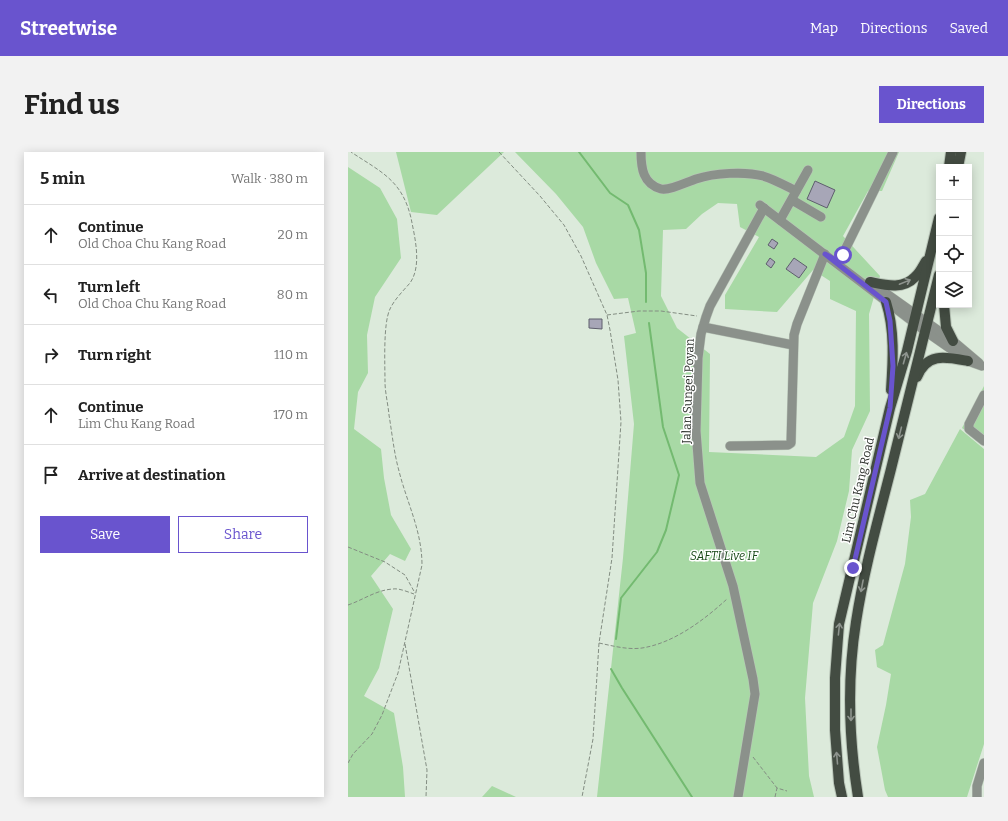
<!DOCTYPE html>
<meta charset="utf-8">
<style>
body{margin:0;font-family:Bitter,serif;background:#f2f2f2;color:#222}
.controls{position:absolute;right:12px;top:12px;display:grid;overflow:hidden;border-radius:0px;box-shadow:0 2px 10px #0003}
.controls button{width:36px;height:36px;display:grid;place-items:center;padding:0;border:0;border-bottom:1px solid #e0e0e0;background:#fff;color:#222;font:20px sans-serif}
.stop{position:absolute;width:12px;height:12px;margin:-9px;border:3px solid #6954ce;border-radius:50%;background:#fff}
.stop.end{background:#6954ce;border-color:#fff;box-shadow:0 1px 4px #0008}
.list{margin:0;padding:0;list-style:none}
h2{display:flex;justify-content:space-between;align-items:center;height:52px;margin:0;padding:0 16px;font-size:17px}
h2 small{font-size:13px;font-weight:400;color:#767676}
.list li{display:grid;grid-template-columns:26px 1fr auto;gap:12px;align-items:center;box-sizing:border-box;height:60px;padding:0 16px;border-top:1px solid #e0e0e0}
.list b{display:block;font-size:15px;white-space:nowrap}
.list p{margin:0;font-size:13px;white-space:nowrap;color:#767676}
.list em{font-size:13px;font-style:normal;color:#767676}
.actions{display:flex;gap:8px;padding:12px 16px}
.actions a{flex:1;padding:9px 0;border:1px solid #6954ce;border-radius:0px;text-align:center;font-size:14px;color:#6954ce}
.actions .main{background:#6954ce;color:#fff}
.icon{flex:none;width:22px;height:22px;fill:none;stroke:currentColor;stroke-width:2;stroke-linecap:round;stroke-linejoin:round}
.map{position:relative;flex:none;width:636px;height:645px;overflow:hidden;border-radius:0px}
header{display:flex;align-items:center;gap:24px;box-sizing:border-box;height:56px;padding:0 20px;background:#6954ce;color:#fff}
header strong{font-size:19px}
nav{display:flex;gap:22px;margin-inline-start:auto;font-size:14px}
.intro{display:flex;align-items:center;justify-content:space-between;box-sizing:border-box;height:96px;padding:0 24px}
h1{margin:0;font-size:28px}
.button{padding:10px 18px;border-radius:0px;background:#6954ce;color:#fff;font-size:14px;font-weight:700}
main{display:flex;gap:24px;padding:0 24px}
aside{flex:1;background:#fff;border-radius:0px;box-shadow:0 2px 10px #0003}
.map>svg:first-child{display:block}
.green{fill:#a8d9a5;fill-rule:evenodd}
.lines{fill:none;stroke-linecap:round;stroke-linejoin:round}
.stream{stroke:#73ba70;stroke-width:2}
.building{fill:#a7a6b7;stroke:#5e5e6d}
.minor-casing{stroke:#b9c5b8;stroke-width:10}
.major-casing{stroke:#b9c5b8;stroke-width:12}
.path{stroke:#838d82;stroke-width:1;stroke-dasharray:4 2;stroke-linecap:butt}
.minor{stroke:#8b918b;stroke-width:9}
.major{stroke:#434c42;stroke-width:10}
.oneway{stroke:#8e948e}
.route{stroke:#6954ce;stroke-width:5}
.labels{text-anchor:middle;dominant-baseline:central;stroke-width:3;stroke-linejoin:round;paint-order:stroke}
.street-label{font-size:12px;fill:#2d322c;stroke:#fff}
.park-label{font-size:12px;font-style:italic;fill:#184917;stroke:#fff}
</style>
<header>
<strong>Streetwise</strong>
<nav><a>Map</a><a>Directions</a><a>Saved</a></nav>
</header>
<div class="intro"><h1>Find us</h1><a class="button">Directions</a></div>
<main>
<aside>
<h2>5 min<small>Walk · 380 m</small></h2>
<ul class="list">
<li><svg class="icon" aria-label="ahead" viewBox="0 0 24 24"><path d="M12 20V5M6 11l6-6 6 6"/></svg><div><b>Continue</b><p>Old Choa Chu Kang Road</p></div><em>20 m</em></li>
<li><svg class="icon" aria-label="left" viewBox="0 0 24 24"><path d="M17 20v-9H6M10 6l-5 5 5 5"/></svg><div><b>Turn left</b><p>Old Choa Chu Kang Road</p></div><em>80 m</em></li>
<li><svg class="icon" aria-label="right" viewBox="0 0 24 24"><path d="M7 20v-9h11M14 6l5 5-5 5"/></svg><div><b>Turn right</b></div><em>110 m</em></li>
<li><svg class="icon" aria-label="ahead" viewBox="0 0 24 24"><path d="M12 20V5M6 11l6-6 6 6"/></svg><div><b>Continue</b><p>Lim Chu Kang Road</p></div><em>170 m</em></li>
<li><svg class="icon" aria-label="arrive" viewBox="0 0 24 24"><path d="M6 21V4h12l-3 4 3 4H6"/></svg><div><b>Arrive at destination</b></div></li>
</ul>
<div class="actions"><a class="main">Save</a><a>Share</a></div>
</aside>
<div class="map">
<svg width="636" height="645" viewBox="0 0 636 645">
<rect width="100%" height="100%" fill="#dceadb"/>
<g class="green">
<polygon points="48,0 156,0 89,63 63,60"/>
<path d="M167 0H551L534 39H520L495 84 532 124 521 162 522 259 504 298 501 339 489 389 465 451 457 546 461 624 466 645H249L275 406 286 272 276 184 288 181 280 146 266 147 248 111 235 75 208 42ZM370 51 389 52 392 75 411 85 377 143V157L429 160 465 118 482 129V147L508 159 507 254 496 285 468 305 361 300 362 202 329 176 313 144 315 78 338 77 354 62Z"/>
<polygon points="0,15 32,36 49,67 53,106 27,145 19,183 20,221 10,240 6,277 33,297 36,326 43,363 63,397 57,409 42,402 23,424 45,457 31,516 16,544 46,561 55,615 57,645 0,645"/>
<polygon points="636,234 636,293 614,276"/>
<polygon points="612,277 636,297 636,592 619,645 540,645 537,638 529,595 538,553 543,522 529,515 527,498 535,493 557,412 563,365 562,348 577,342"/>
<polygon points="144,634 168,645 134,645"/>
</g>
<g class="lines">
<g class="stream">
<polyline points="231,0 262,41 280,53 291,78 298,121 298,150"/>
<polyline points="268,487 273,446 309,400 318,378 331,323 315,275 301,171"/>
<polyline points="263,517 274,536 344,645"/>
</g>
</g>
<g class="building">
<polygon points="467,29 487,38 479,56 459,47"/>
<polygon points="424,87 430,91 426,97 420,93"/>
<polygon points="422,106 427,110 423,116 418,112"/>
<polygon points="446,106 459,115 451,126 438,117"/>
<polygon points="241,167 254,167 254,177 241,176"/>
</g>
<g class="lines">
<g class="minor-casing">
<g id="minor">
<path d="M293 0C293 16 295 32 313 37 321 39 339 30 348 27 366 21 397 19 415 24 426 27 438 34 448 39"/>
<polyline points="444,48 473,65"/>
<polyline points="412,53 577,179 620,209 634,214"/>
<polyline points="432,68 460,18"/>
<polyline points="491,110 545,0"/>
<polyline points="522,130 605,189 631,211"/>
<polyline points="355,175 445,193"/>
<polyline points="636,243 621,272 621,277 636,289"/>
<polyline points="382,294 440,293 443,291 446,183 449,172 477,102"/>
<polyline points="390,645 407,542 405,527 385,434 352,331 348,279 350,206 353,182 358,165 362,154 416,56"/>
<polyline points="629,645 629,634 636,611"/>
</g>
</g>
<g class="major-casing">
<g id="major">
<polyline points="601,15 603,0"/>
<polyline points="610,15 613,0"/>
<path d="M522 130C537 133 555 138 567 125 572 121 575 114 578 109"/>
<path d="M538 150C547 178 545 209 543 238"/>
<polyline points="596,153 598,175 605,189"/>
<path d="M569 225C579 200 598 205 620 209"/>
<polyline points="494,645 491,631 487,578 487,526 491,472 542,256 559,199 591,66"/>
<path d="M510 645C501 588 499 527 508 470 516 418 530 368 543 317 559 252 575 188 591 123"/>
</g>
</g>
<g class="path">
<polyline points="151,0 192,44 216,73 233,104 259,163 262,178 270,228 273,270 264,406 251,491 245,587 234,645"/>
<polyline points="259,163 291,159 313,159 349,164"/>
<polyline points="0,395 37,410 57,423 67,441"/>
<path d="M0 453C15 448 28 438 45 437 51 436 60 440 66 442"/>
<path d="M251 491C265 494 280 498 294 496 326 491 356 468 379 447"/>
<polyline points="57,492 79,618 78,645"/>
<polyline points="405,605 429,636 439,639"/>
<path d="M0 611 5 602 24 582 34 563 50 521 74 413C74 379 59 351 51 319 46 301 44 281 41 263 40 252 37 240 37 230 37 213 35 171 42 157 46 148 55 139 62 131 74 114 67 86 63 66 54 28 33 20 3 0"/>
<polyline points="427,645 429,636"/>
</g>
<use href="#minor" class="minor"/>
<use href="#major" class="major"/>
</g>
<defs><path id="oneway-shaft" d="M-6 0H5M1.5-3L5.5 0L1.5 3" fill="none" stroke-width="1.6" stroke-linecap="round" stroke-linejoin="round"/></defs>
<g class="oneway">
<use href="#oneway-shaft" transform="translate(557 130) rotate(-22)"/>
<use href="#oneway-shaft" transform="translate(557 206) rotate(-74)"/>
<use href="#oneway-shaft" transform="translate(552 281) rotate(104)"/>
<use href="#oneway-shaft" transform="translate(514 434) rotate(101)"/>
<use href="#oneway-shaft" transform="translate(491 477) rotate(-84)"/>
<use href="#oneway-shaft" transform="translate(503 563) rotate(90)"/>
<use href="#oneway-shaft" transform="translate(489 606) rotate(-95)"/>
</g>
<g class="lines">
<polyline class="route" points="495,103 491,110 477,102 538,150 542,169 545,214 542,256 505,416"/>
</g>
<g class="labels">
<g class="street-label">
<text transform="translate(340 239) rotate(-88)">Jalan Sungei Poyan</text>
<text transform="translate(510 338) rotate(-77)">Lim Chu Kang Road</text>
</g>
<g class="park-label">
<text x="376" y="404">SAFTI Live IF</text>
</g>
</g>
</svg>
<div class="controls">
<button>+</button>
<button>−</button>
<button><svg class="icon" aria-label="locate" viewBox="0 0 24 24"><circle cx="12" cy="12" r="6"/><path d="M12 2v4M12 18v4M2 12h4M18 12h4"/></svg></button>
<button><svg class="icon" aria-label="layers" viewBox="0 0 24 24"><path d="M12 4l9 5-9 5-9-5zM3 14l9 5 9-5"/></svg></button>
</div>
<div class="stop" style="left:495px;top:103px"></div>
<div class="stop end" style="left:505px;top:416px"></div>
</div>
</main>
